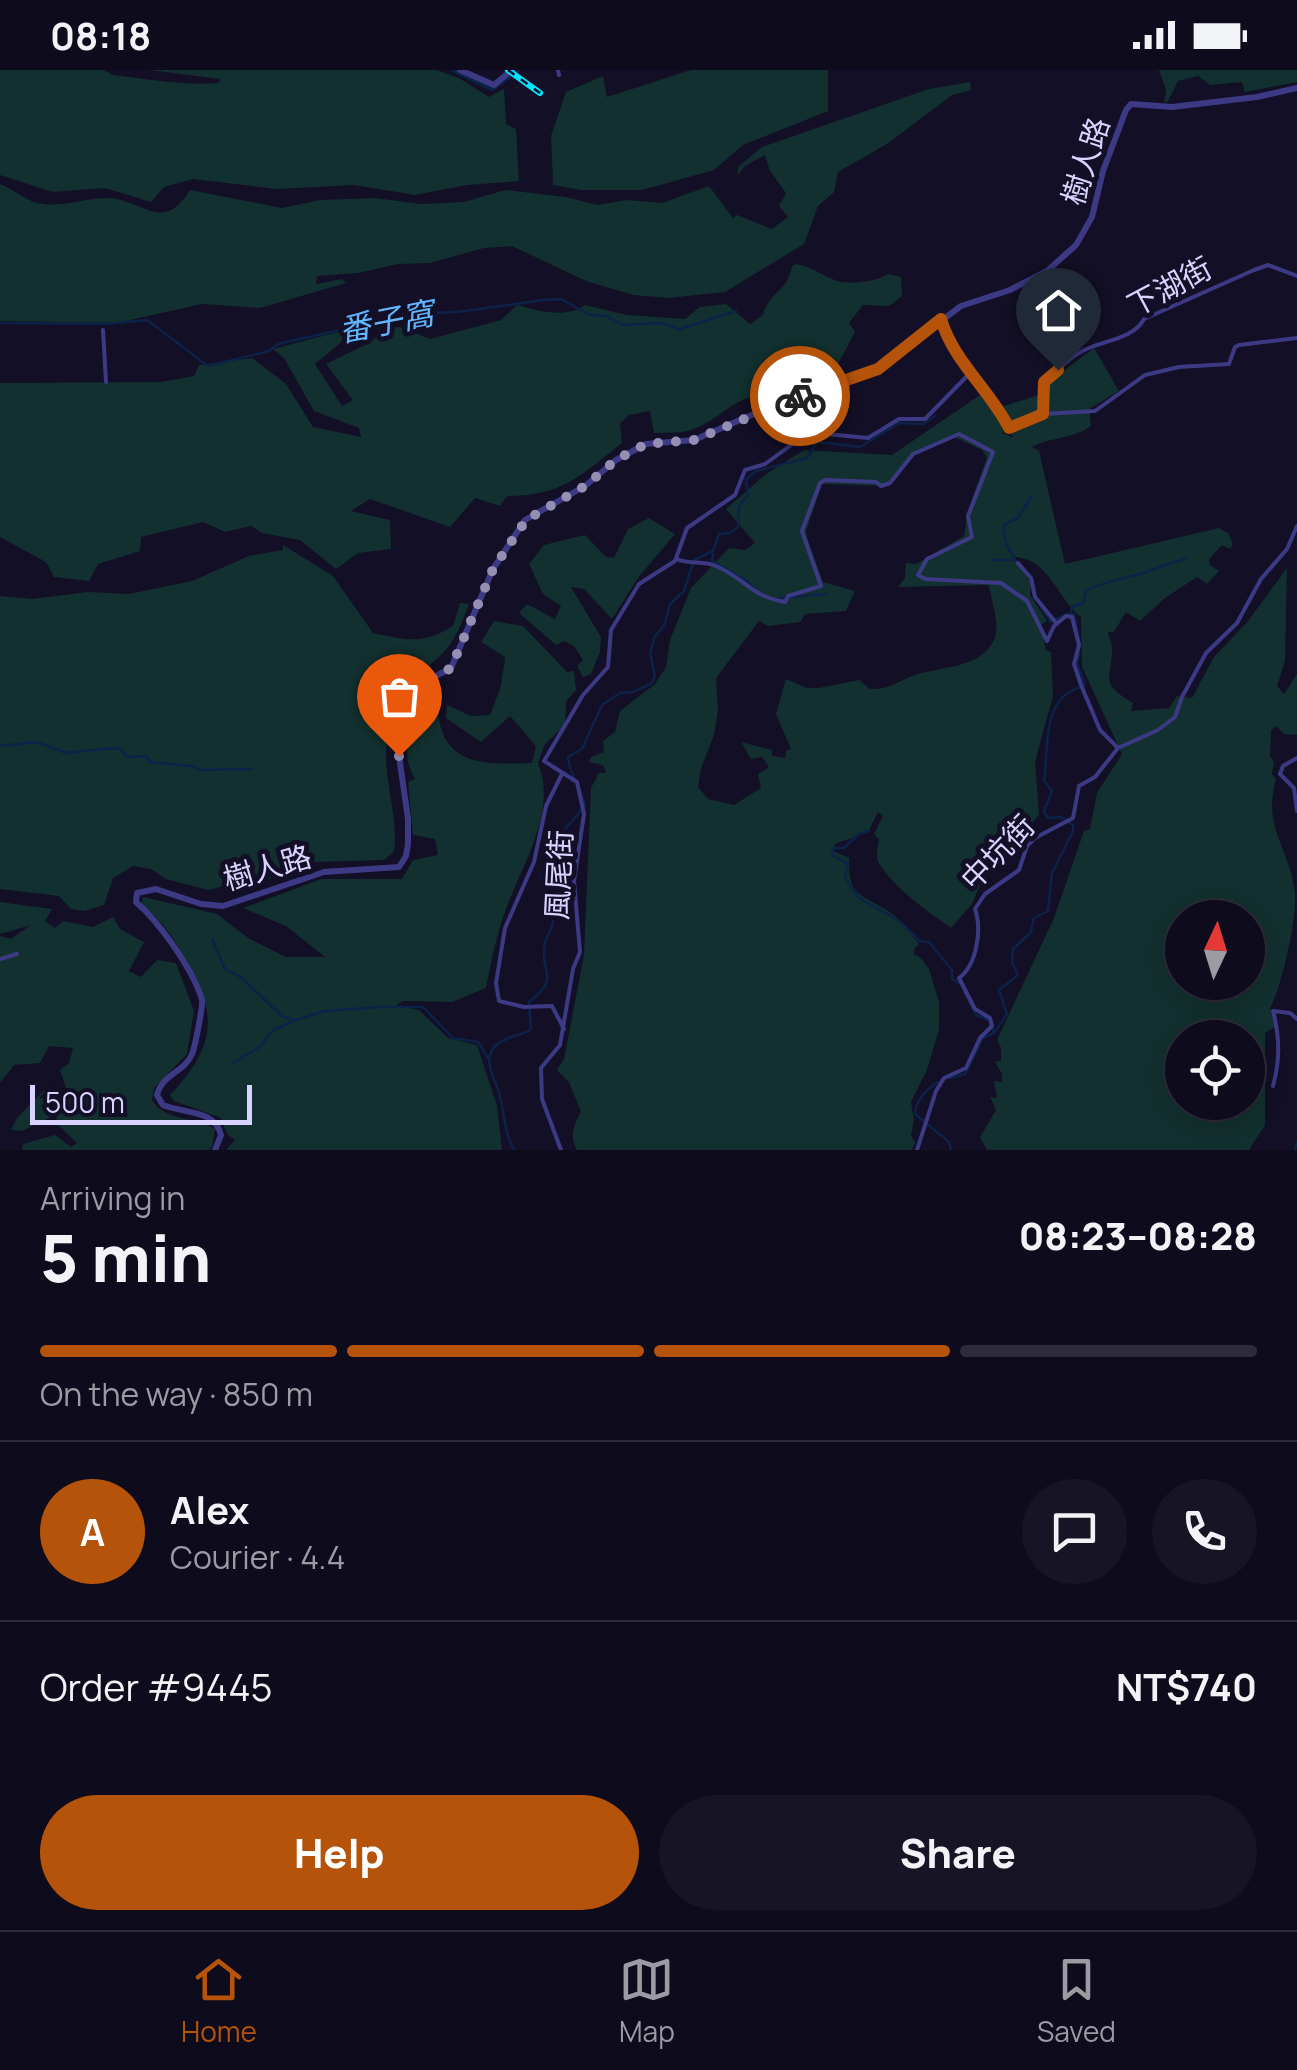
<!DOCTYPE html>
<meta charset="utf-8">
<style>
body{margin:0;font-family:Manrope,"Noto Sans TC",sans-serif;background:#171425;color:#f1f3f6;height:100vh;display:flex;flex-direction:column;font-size:38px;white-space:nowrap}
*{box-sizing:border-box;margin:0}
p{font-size:32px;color:#9b9ba3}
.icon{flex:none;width:55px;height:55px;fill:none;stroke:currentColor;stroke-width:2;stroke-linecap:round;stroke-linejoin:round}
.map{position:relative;height:1080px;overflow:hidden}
.sheet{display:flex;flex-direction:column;background:#0e0b1c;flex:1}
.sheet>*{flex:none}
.needle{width:65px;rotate:4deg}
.controls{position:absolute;left:1165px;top:830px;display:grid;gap:20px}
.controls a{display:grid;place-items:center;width:100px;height:100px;border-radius:50%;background:#0e0b1c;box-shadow:0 5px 25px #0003,0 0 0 2px #2e2b3b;font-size:50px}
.scale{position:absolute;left:30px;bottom:25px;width:222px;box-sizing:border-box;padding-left:10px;border:5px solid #d9d4ff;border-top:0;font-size:28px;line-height:35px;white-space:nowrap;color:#d9d4ff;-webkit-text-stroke:8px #130f26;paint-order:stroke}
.pin{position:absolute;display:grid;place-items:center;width:85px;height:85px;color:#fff;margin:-102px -42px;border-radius:50% 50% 50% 0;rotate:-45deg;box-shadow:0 0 10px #0007}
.pin .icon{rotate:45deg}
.courier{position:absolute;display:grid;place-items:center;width:100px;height:100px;margin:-50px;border:8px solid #b45309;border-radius:50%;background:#fff;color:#222;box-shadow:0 2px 12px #0007}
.headline em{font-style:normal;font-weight:800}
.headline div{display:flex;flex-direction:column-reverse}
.headline{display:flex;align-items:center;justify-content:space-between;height:170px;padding:0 40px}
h1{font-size:65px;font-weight:800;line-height:75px}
.bar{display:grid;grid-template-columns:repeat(4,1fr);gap:15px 10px;align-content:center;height:120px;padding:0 40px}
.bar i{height:12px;border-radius:8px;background:#2e2b3b}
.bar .current{background:#b45309}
.bar p{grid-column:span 4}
.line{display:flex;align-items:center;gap:25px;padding:0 40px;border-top:2px solid #2e2b3b}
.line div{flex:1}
.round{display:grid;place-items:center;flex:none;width:105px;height:105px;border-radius:52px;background:#171425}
.primary-button{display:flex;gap:20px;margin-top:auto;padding:20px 40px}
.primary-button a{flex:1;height:115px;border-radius:60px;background:#b45309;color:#fff;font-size:40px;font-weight:800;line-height:115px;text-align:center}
.primary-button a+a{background:#171425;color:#f1f3f6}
.status{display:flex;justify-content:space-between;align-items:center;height:70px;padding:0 50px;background:#0e0b1c;direction:ltr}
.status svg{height:28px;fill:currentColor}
.menu{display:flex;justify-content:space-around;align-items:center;height:140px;border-top:2px solid #2e2b3b;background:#0e0b1c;font-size:28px;color:#9b9ba3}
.menu a{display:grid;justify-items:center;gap:5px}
.menu .current{color:#b45309}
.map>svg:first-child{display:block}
.green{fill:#12302f;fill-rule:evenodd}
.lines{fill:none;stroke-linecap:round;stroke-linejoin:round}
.stream{stroke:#0c2248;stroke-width:2.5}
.river{stroke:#0c2248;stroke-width:6}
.minor{stroke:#3d3a85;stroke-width:4}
.tertiary{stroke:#3d3a85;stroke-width:6}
.rail-casing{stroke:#00e5ff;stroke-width:6}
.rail{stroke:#130f26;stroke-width:2.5;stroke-dasharray:8;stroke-linecap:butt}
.done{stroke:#948fb3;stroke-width:10;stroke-dasharray:0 18}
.route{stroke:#b45309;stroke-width:12}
.labels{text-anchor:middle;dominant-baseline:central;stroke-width:10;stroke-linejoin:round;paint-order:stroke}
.street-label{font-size:30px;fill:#d9d4ff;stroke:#130f26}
.water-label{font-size:32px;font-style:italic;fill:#62b6ff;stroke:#130f26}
</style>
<div class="status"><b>08:18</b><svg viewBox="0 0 49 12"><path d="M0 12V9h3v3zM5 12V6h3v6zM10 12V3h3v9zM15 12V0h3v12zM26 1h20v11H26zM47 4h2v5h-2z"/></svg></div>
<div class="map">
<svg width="1297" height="1080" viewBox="0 0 1297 1080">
<rect width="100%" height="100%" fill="#130f26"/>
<!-- green -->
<path class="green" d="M0,0H104L112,5C148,9 183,16 219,13L220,9L150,0H436L459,8L489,27L504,19L506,54L516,59L519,111L467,115L415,125L354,115L277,119L193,109L164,117L151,132L105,118L53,122L0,105Z
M691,0H828V41L743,75L714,100L642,120H581L553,115L551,66L566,22L603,6L607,27Z
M1159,0H1297V12L1245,22L1242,12L1210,15L1198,6L1178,11L1168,31L1164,33L1166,20Z
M970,12L971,20L952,25L887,74L838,102L834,122L818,136L804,174L725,222L668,228L633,225L586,211L512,176L484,178L430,193L398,194L358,203L317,206L316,214L342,209L346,213L260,238L202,234L117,253L0,251V114C14,119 28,133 43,134C64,137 86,128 107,128C144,129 162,165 190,120L282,138L320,130L375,128L421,134L464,132L505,120L566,127L597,135L627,130L662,133L709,116L733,148L737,145L772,159L788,147L779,136L786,123L770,101L765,85L745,96L738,105V97L762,77L929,19Z
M796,194C816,198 827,209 841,212C854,214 878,211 888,204L901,207L902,226L889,236L863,235L849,253L855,262L837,296L806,303L779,324C737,321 727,345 694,359C683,364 666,362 654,363L650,341L629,345L620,353L622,373C581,405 563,426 507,426L500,436L475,428L450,457L370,429L351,441L390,450L391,479L358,483L336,499L300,470L262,463L251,456L225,462L203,452L141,467L140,481L98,494L89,511L54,507L46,492L0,467V313L161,312L194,306L199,295L252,288L286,314L313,357L361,367L359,358L314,341L284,288L273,279L361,256L315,294L342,336L353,330L326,294L367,274L390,258L400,257L430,269L501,250L517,235C539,241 566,249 585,235L627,245L685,249L700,237L726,234L750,254L763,245C769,221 788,222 792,196Z
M1094,278L1119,321L1089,339L1091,356C1074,369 1050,367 1032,377L1039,381L1065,494L1219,458L1228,463L1233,474L1230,479L1222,475L1209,489L1210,495L1219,501L1207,514L1197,507L1165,528L1140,551L1126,542L1114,562H1108C1109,568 1112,573 1112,578C1113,609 1097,612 1133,633L1131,641L1169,638L1177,626L1192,628L1214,587L1248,551L1287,498L1285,591L1277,616L1284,624L1297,604V665L1284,664L1277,656L1271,660L1270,686L1274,692L1272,704L1276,709C1262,757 1290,779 1295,823C1297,848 1282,917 1270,938L1275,957L1265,963V1055L1249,1080H987L980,1067L996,1040L990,1027L997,1028L994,1011L1002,1012V1004L995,992L1001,990V978L997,970L1054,848L1084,761L1090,759L1097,723L1122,684L1082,597L1081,547C1057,529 1049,488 1014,487L1031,513L1030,525L1047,551L1040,555L1046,580L1051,582L1053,626L1035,692L1039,744L1023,767L995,780L972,834L951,858C925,839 896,820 879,793C875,787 878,777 879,769L874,764L883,746L878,742L868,762L835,774L833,781L849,788C847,831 867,824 895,846C904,853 909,863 917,871L919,874L914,879V885L920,887L929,899L939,932V959L927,1000L911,1032L914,1050L911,1065L915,1073L912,1080H577C569,1067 574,1054 581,1042L569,1012L557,1000L564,989L584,885L591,718L599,703H606L603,695L589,692L591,687L604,682L603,671L615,662L620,641L655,614L666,597L670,570L691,518L729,478L745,480L755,473L726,439L766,404L804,380L892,385L983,323L1002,351L1003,363L1013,368L1001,337L1045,323L1047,313ZM952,366L982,380L987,387L967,443L964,466L916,494L906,493L905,508L898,517L989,515C991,530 1001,557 994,570C980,599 941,596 915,605C896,612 892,619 870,619L859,610L819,618H807L786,609L776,644L791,679L786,681L785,688L772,686V680L741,672L751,689L762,687L769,697L758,704L761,718L734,735L708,729L698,717L701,698L714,665L718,640L716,608L759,551L768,556L800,552L805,544L846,541L855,521L823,512L807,468L806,461L822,414L889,416L914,386ZM1182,848H1248V912H1182ZM1182,968H1248V1032H1182Z
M649,448L675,464L638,508L612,549L584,519L571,517L601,567L600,582L591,604L583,607L577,596L583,590L574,576L564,571L556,575L519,543L527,534L555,549L561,536L543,524L529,494L544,475L585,465L606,487L614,488L628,459Z
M283,475L333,506L373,563C408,570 422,575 453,556L460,533L469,534C454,575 444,589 405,610C399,630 390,651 387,671C382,708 399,745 394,782L384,790L311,792L264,811L237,813L208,820L166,809L151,799L133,796L113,808L104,835L85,841L71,839L59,826L0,819V526L32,529L88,522L129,524L192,511L249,486L283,480Z
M494,551L523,556L567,602L574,601L576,620L566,631L565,655L545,674L538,693C558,740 521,797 505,842C496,867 491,893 486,918L452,932L404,931L396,935L419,940L448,968L477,975L497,1036L502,1080H226L235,1070L227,1064L221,1048L174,1031L170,1025C215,977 219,946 186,890C174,869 161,849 141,834L143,827L217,844L248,868L286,887H325L286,856L243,838L321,809H402L413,790L438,785L435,769L413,765L408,712L415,709C395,673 417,659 437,631C439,696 480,695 532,693L536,676L510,646L481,672L446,648L447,635L471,646L490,645L501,616L505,587L481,572Z
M0,832L52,839L45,851L55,858L63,851L93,857L113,847L120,859L144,872L129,901L141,907L157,890L176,893L194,941L187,984L154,1018L152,1030C166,1052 195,1046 215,1059L212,1077L208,1080H22L23,1074L55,1065L71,1077L77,1073L56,1053L57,1044L22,1061L11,1060L17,1048L46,1018L67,1021L60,1000L69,993L73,978L49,976L40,993L14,995L0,1013V866L11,869L31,855L0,864Z"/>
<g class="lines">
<!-- stream -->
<path class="stream" d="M0,253L107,254L147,250L208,296L269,281L278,274L371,253L392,244L457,242L544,230L561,229L590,245L606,246L623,255L660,253L680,259L736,241
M713,484L712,490C725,501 741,504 754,518
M992,490H1015
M1016,491L1006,474L1003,459L1005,454L1018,448L1032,426
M779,528L826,524
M1041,537L1051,552L1066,544H1074L1080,576
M1071,542L1072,537L1083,533L1086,521C1108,509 1129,509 1152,500C1163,496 1173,492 1185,489
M0,676L37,672L66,683L113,678L121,679L127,687L146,686L150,692L192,696L200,700L252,699
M869,761L860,763L844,778H834L832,785L848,794L845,808L859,828L898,850L920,871L929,872L952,900V909L962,915
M212,869L225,899L242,908L283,947L296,950L325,941L380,937H423L453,968L478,972L490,991
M964,922L976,945L989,950L994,962
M232,994L261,976L273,960L294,951
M950,1008L965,1004L983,968L994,963L1007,944L999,920L1018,905L1012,892L1013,879L1031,862L1034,848L1048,841L1052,803L1073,761V755L1061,747L1047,748L1044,741L1052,721L1044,711C1048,686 1043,645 1064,626C1069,621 1079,618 1085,615L1077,594L1079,583
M938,1012C927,1019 916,1030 915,1044L949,1072L951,1080
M514,1080C504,1062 505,1046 500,1027C497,1010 480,991 496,975C506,966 522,966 531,959L529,932C563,906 538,903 545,873C547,863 553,860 553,850L545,840L541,803L552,792L565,759L585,736C581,718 569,704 568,687L582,679L602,635L620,623L633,622L652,613L655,606L650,583L655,566L664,556L670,534L684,521L694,490L713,481L719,464L730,463L738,457L739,437L748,425L746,409L756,401L807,388L817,372L860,377L899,353L923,354L935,346
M1295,1080L1297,1072"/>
<!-- river -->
<path class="river" d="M455,0L492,18L517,0"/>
<!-- minor -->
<path class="minor" d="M558,0L559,5
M942,254C954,293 991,321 1009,359L1043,344L1095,341L1145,305L1179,297L1229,294L1235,277L1239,275L1297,268
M103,260L106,312
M1043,344L1044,312C1058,300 1071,285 1089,278C1107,270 1134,268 1144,249L1254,200L1268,195L1297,206
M677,489C689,495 703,490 716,496C746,509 750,526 785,532L788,526L821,516L802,461L820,413L825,410L876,412L881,416L890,413L913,384L959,364L993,382L968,446L972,467L927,489L918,505L925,509L1001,513L1027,531L1047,571L1054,556L1066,546L1072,547L1079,575L1074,594L1081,615L1100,660L1118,678
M1018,493L1031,508L1035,527L1057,554
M1297,688L1283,696L1280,704L1294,718L1297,741
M562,704L546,736L534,792L505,858L496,913L499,931L524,937L552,936L564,959
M0,889L17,884
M1273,1016C1280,990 1280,968 1273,941L1290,943L1297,949
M561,1080L542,1029L541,998L560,975L573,899L580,882L574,811L584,744L577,712L544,691L583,625L608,597L611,560L639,514L675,491L687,458L735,425L745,400L765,394L805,365L817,363L868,368L899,349H925L971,302
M917,1080L936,1021L944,1008L966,998L980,968L992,956L990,948L975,939L959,908C977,895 982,859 975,839L985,824L1019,800L1027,776L1035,768L1073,748L1079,716L1095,707L1118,678L1158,660L1175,647L1182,627L1206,583L1237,553L1261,509L1287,479L1297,456"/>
<!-- tertiary -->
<path class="tertiary" d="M460,0L494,15L512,0
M215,1080L221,1065C214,1039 185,1044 163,1035L157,1025C162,1004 185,1002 192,984C195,977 203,936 202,930C193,899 159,852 136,832L137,823L156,819L201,834L223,836L324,802L399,797L406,786L408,774V749L399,686L409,634L419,615L451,598L493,499L525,450L585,416L616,390L646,374L694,370L770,337L877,299L961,236L1010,220L1047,201L1076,175L1092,147L1103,101L1126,40L1131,34L1172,37L1257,27L1297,18"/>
<!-- rail casing -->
<g class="rail-casing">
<path id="rail" d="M508,0L540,23"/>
</g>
<!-- rail -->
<use href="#rail" class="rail"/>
</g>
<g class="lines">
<!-- done -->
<path class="done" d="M399,686L409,634L415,619L451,598L493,499L526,450L585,416L616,390L646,374L694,370L800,326"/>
<!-- route -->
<path class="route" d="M800,326L878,299L941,249C953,291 990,320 1009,358L1043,344L1044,312L1058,300"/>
</g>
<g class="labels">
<!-- street labels -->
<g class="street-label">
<text transform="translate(1085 91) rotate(-72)">樹人路</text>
<text transform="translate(1169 216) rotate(-28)">下湖街</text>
<text transform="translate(997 782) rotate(-46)">中坑街</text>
<text transform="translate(267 797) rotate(-16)">樹人路</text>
<text transform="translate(558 805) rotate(-87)">風尾街</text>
</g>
<!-- water labels -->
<g class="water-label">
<text transform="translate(386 251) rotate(-11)">番子窩</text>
</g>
</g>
</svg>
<div class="controls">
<a><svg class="needle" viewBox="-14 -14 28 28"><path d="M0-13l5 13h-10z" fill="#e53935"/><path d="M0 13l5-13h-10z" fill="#9b9ba3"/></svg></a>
<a><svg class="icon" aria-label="locate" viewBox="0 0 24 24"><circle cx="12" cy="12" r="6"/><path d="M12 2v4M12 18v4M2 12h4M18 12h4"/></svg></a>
</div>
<div class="scale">500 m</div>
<div class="pin" style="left:399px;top:686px;background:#ea580c"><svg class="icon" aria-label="bag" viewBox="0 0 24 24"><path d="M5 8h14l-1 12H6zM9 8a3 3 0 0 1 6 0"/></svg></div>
<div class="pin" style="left:1058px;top:300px;background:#1f2937"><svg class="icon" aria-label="home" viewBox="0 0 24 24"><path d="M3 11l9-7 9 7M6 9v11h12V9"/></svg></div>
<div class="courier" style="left:800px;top:326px"><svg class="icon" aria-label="bike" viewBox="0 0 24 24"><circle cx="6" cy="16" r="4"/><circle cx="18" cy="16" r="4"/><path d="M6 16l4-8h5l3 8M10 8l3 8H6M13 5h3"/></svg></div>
</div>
<section class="sheet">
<div class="headline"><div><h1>5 min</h1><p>Arriving in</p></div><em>08:23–08:28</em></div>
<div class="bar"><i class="current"></i><i class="current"></i><i class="current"></i><i></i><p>On the way · 850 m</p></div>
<div class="line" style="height:180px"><b class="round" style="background:#b45309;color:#fff">A</b><div><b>Alex</b><p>Courier · 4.4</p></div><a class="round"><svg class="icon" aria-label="chat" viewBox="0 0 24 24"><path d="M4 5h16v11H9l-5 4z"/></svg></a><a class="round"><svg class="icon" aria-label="phone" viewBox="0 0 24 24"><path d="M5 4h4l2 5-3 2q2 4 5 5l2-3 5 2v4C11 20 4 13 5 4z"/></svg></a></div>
<div class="line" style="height:130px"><div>Order #9445</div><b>NT$740</b></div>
<div class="primary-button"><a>Help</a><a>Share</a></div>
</section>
<nav class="menu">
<a class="current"><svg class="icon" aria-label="home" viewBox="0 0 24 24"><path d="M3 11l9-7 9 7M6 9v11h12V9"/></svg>Home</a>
<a><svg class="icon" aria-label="map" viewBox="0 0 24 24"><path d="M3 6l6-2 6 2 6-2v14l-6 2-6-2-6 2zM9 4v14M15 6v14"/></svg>Map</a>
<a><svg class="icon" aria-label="saved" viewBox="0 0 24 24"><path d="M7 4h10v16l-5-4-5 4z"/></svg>Saved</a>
</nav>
